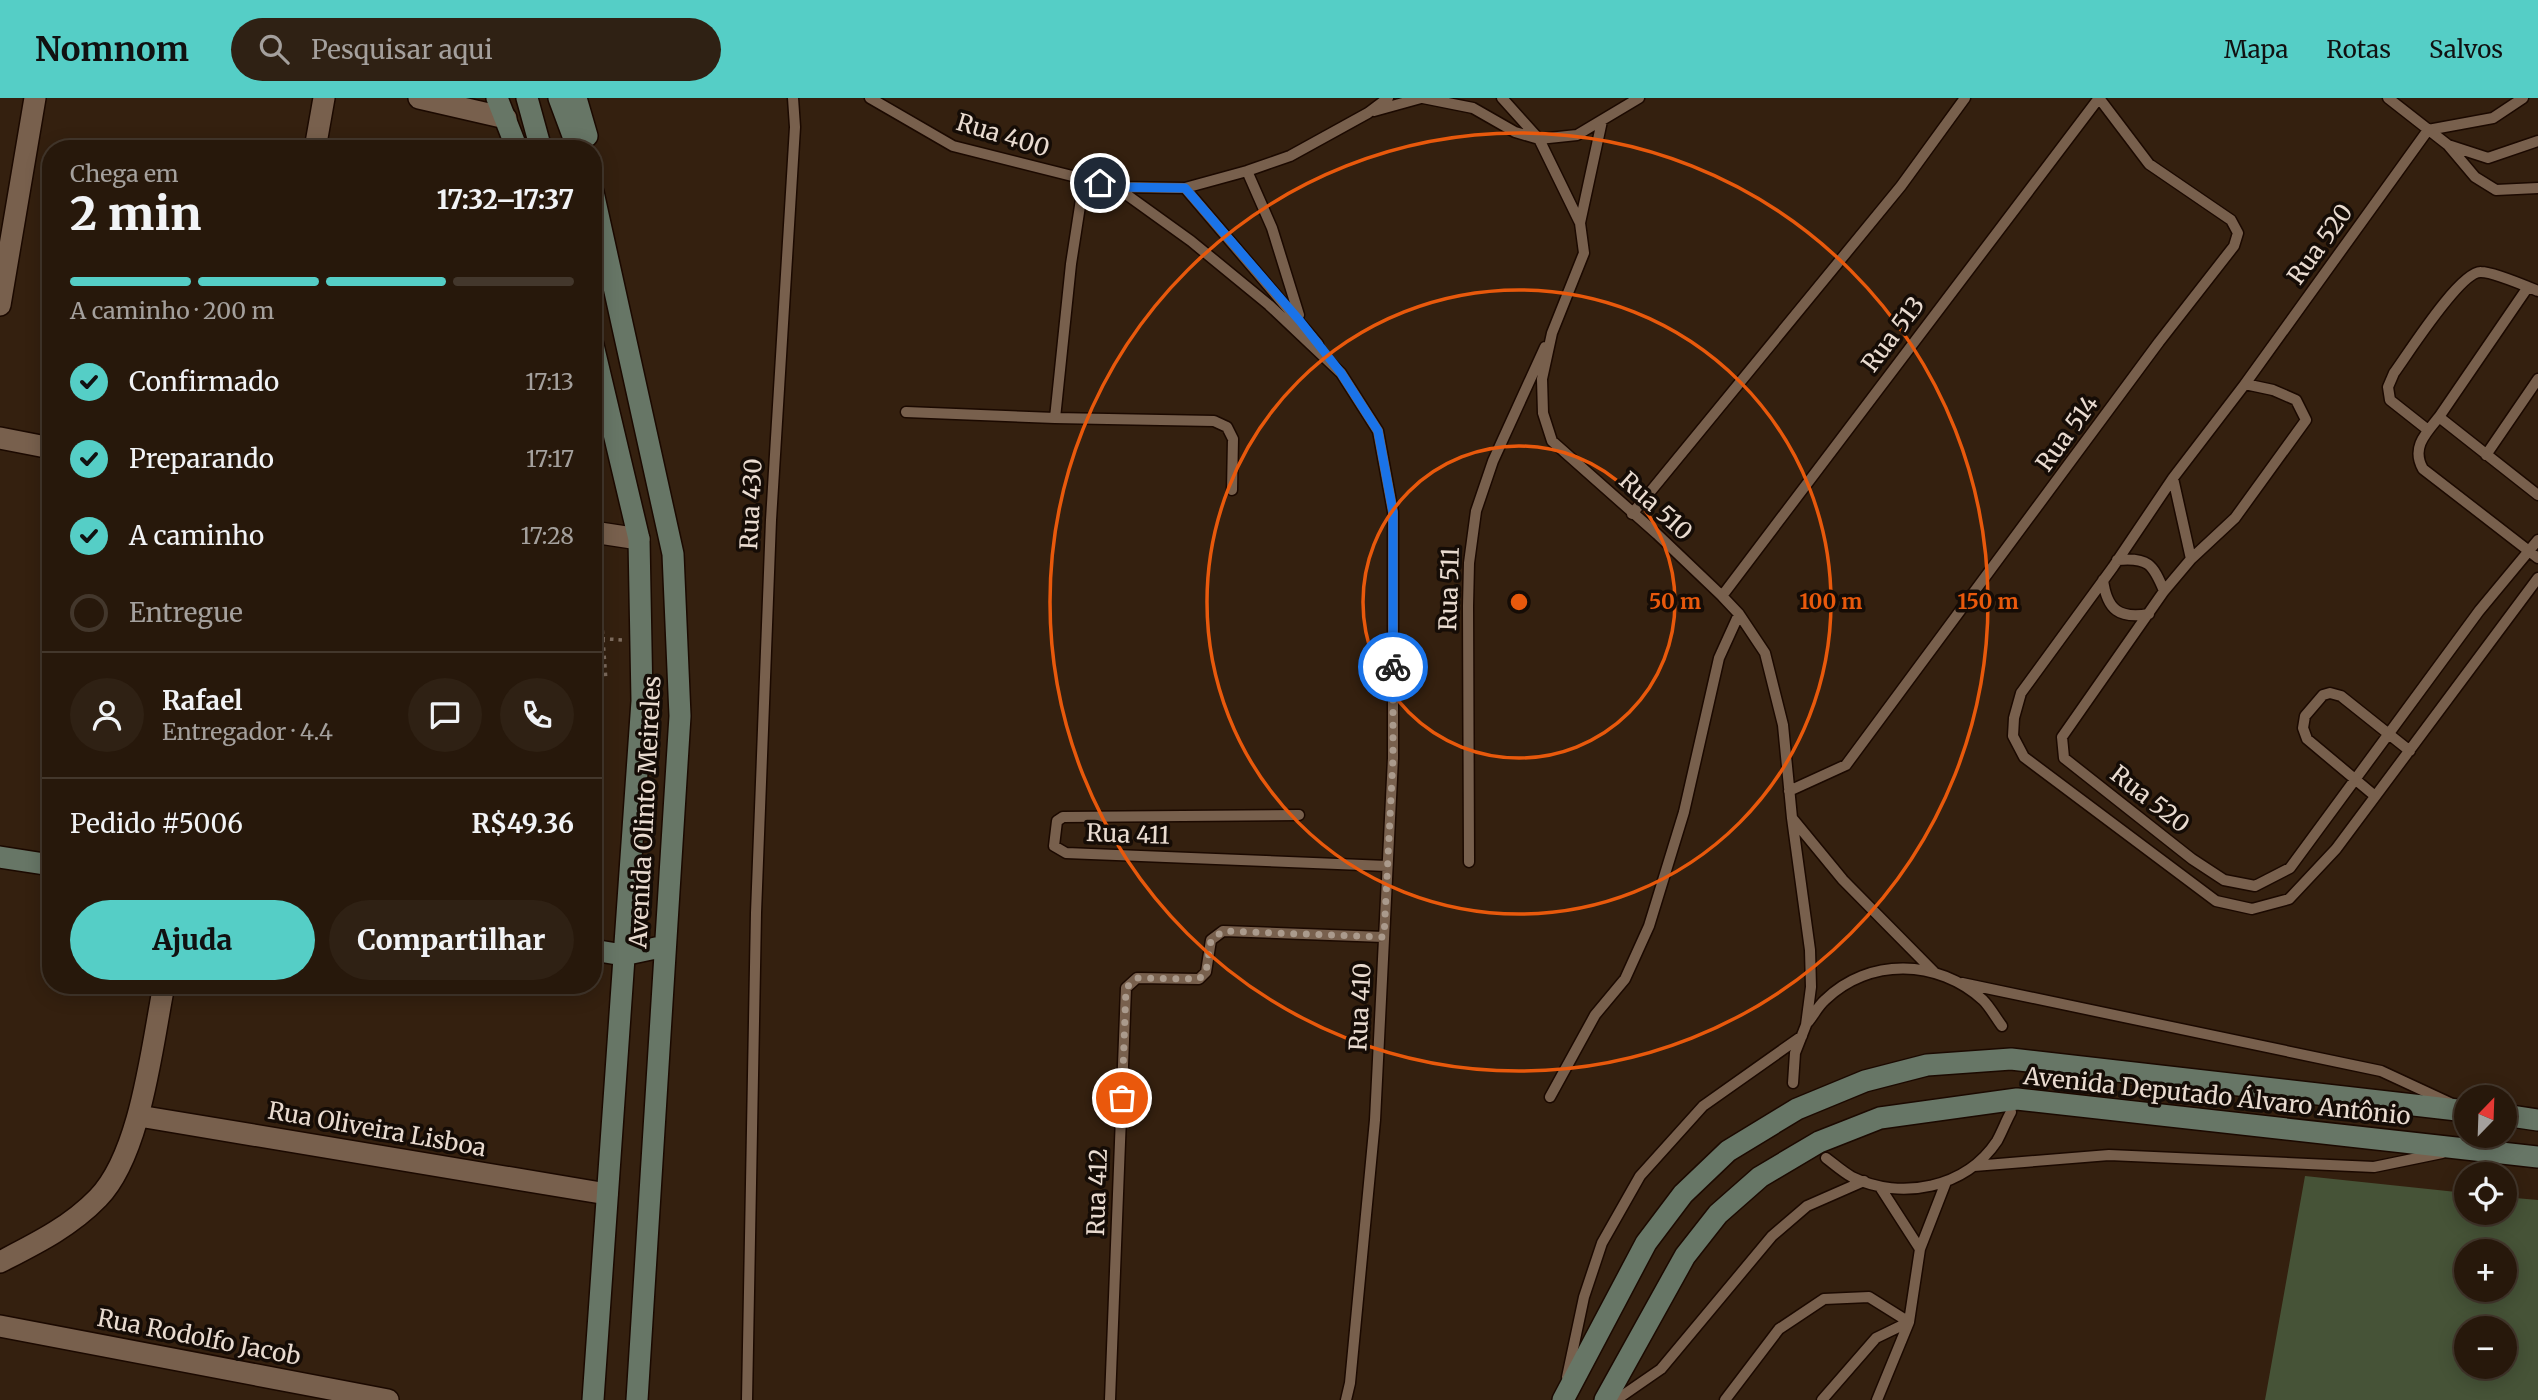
<!DOCTYPE html>
<html lang="pt">
<meta charset="utf-8">
<style>
body{margin:0;font-family:Merriweather,serif;background:#2f2114;color:#f1f3f6;height:100vh;display:flex;flex-direction:column;font-size:26px;white-space:nowrap}
*{box-sizing:border-box;margin:0}
p{font-size:23px;color:#a4a09d}
.icon{flex:none;width:38px;height:38px;fill:none;stroke:currentColor;stroke-width:2;stroke-linecap:round;stroke-linejoin:round}
.map{position:relative;flex:1;overflow:hidden}
.panel{position:absolute;left:42px;top:42px;width:560px;height:854px;display:flex;flex-direction:column;background:#27180b;border-radius:28px;box-shadow:0 4px 18px #0003,0 0 0 2px #43372c}
.panel>*{flex:none}
.needle{width:46px;rotate:23deg}
.fabs{position:absolute;left:2454px;top:987px;display:grid;gap:14px}
.fabs a{display:grid;place-items:center;width:63px;height:63px;border-radius:50%;background:#27180b;box-shadow:0 4px 18px #0003,0 0 0 2px #43372c;font-size:35px}
.pin{position:absolute;display:grid;place-items:center;width:60px;height:60px;color:#fff;margin:-30px;border:4px solid #fff;border-radius:50%;box-shadow:0 2px 7px #0007}
.courier{position:absolute;display:grid;place-items:center;width:70px;height:70px;margin:-35px;border:5px solid #1a73e8;border-radius:50%;background:#fff;color:#222;box-shadow:0 2px 9px #0007}
.headline em{font-style:normal;font-weight:800}
.headline div{display:flex;flex-direction:column-reverse}
.headline{display:flex;align-items:center;justify-content:space-between;height:119px;padding:0 28px}
h1{font-size:46px;font-weight:800;line-height:52px}
.bar{display:grid;grid-template-columns:repeat(4,1fr);gap:10px 7px;align-content:center;height:84px;padding:0 28px}
.bar i{height:9px;border-radius:5px;background:#43372c}
.bar .current{background:#55cec6}
.bar p{grid-column:span 4}
.line{display:flex;align-items:center;gap:18px;padding:0 28px;border-top:2px solid #43372c}
.line div{flex:1}
.round{display:grid;place-items:center;flex:none;width:74px;height:74px;border-radius:37px;background:#2f2114}
ol{padding:0 28px;list-style:none}
li{display:flex;align-items:center;gap:21px;height:77px}
li p{margin-inline-start:auto}
li .icon{padding:7px;border-radius:50%;background:#55cec6;color:#111;stroke-width:4}
li:last-child{color:#a4a09d}
li i{width:38px;height:38px;border:4px solid #43372c;border-radius:50%}
.primary-button{display:flex;gap:14px;margin-top:auto;padding:14px 28px}
.primary-button a{flex:1;height:80px;border-radius:42px;background:#55cec6;color:#111;font-size:28px;font-weight:800;line-height:80px;text-align:center}
.primary-button a+a{background:#2f2114;color:#f1f3f6}
header{display:flex;align-items:center;gap:42px;box-sizing:border-box;height:98px;padding:0 35px;background:#55cec6;color:#111}
header strong{font-size:33px}
nav{display:flex;gap:38px;margin-inline-start:auto;font-size:24px}
.search{width:490px;height:63px;background:#2f2114;display:flex;align-items:center;gap:18px;box-sizing:border-box;padding:0 24px;border-radius:38px;color:#a4a09d;font-size:26px}
.map>svg:first-child{display:block}
.green{fill:#465337;fill-rule:evenodd}
.lines{fill:none;stroke-linecap:round;stroke-linejoin:round}
.lane-casing{stroke:#1b0900;stroke-width:13}
.street-casing{stroke:#1b0900;stroke-width:24}
.secondary-casing{stroke:#1b0900;stroke-width:24}
.path{stroke:#7e6c5e;stroke-width:3.5;stroke-dasharray:3.5 5;stroke-linecap:butt}
.lane{stroke:#78604d;stroke-width:10}
.street{stroke:#78604d;stroke-width:21}
.secondary{stroke:#677666;stroke-width:21}
.done{stroke:#aa9a8c;stroke-width:7;stroke-dasharray:0 12.6}
.route{stroke:#1a73e8;stroke-width:9}
.ring{fill:none;stroke:#e8590c;stroke-width:3.5}
.labels{text-anchor:middle;dominant-baseline:central;stroke-width:7;stroke-linejoin:round;paint-order:stroke}
.street-label{font-size:24px;fill:#e9dbd0;stroke:#150c06}
.centre{fill:#e8590c;stroke:#150c06;stroke-width:3.5}
.ring-label{font-size:21px;text-anchor:middle;font-weight:bold;fill:#e8590c;stroke:#150c06;stroke-width:7;stroke-linejoin:round;paint-order:stroke}
</style>
<header>
<strong>Nomnom</strong>
<div class="search"><svg class="icon" aria-label="search" viewBox="0 0 24 24"><circle cx="10" cy="10" r="6"/><path d="M15 15l6 6"/></svg>Pesquisar aqui</div>
<nav><a>Mapa</a><a>Rotas</a><a>Salvos</a></nav>
</header>
<div class="map">
<svg width="2538" height="1302" viewBox="0 0 2538 1302">
<rect width="100%" height="100%" fill="#34200f"/>
<!-- green -->
<path class="green" d="M2305,1078L2466,1095V1115H2504V1099L2538,1102V1302H2265ZM2466,1153H2504V1192H2466ZM2466,1230H2504V1269H2466Z"/>
<g class="lines">
<!-- lane casing -->
<g class="lane-casing">
<path id="lane" d="M870,0L953,48L1116,89L1185,90L1247,73L1290,58L1368,15L1388,0
M1423,0L1473,10L1515,34L1539,41L1577,37L1639,0
M1502,0L1539,41L1580,125L1584,155L1552,235L1542,281L1543,315L1552,343L1657,436L1722,498L1739,516L1765,555L1783,627L1792,720L1810,852L1811,889L1806,927L1795,955L1793,985
M2388,0L2448,47L2488,60L2538,43
M1374,13L1421,0
M2428,32L2245,286L2173,380L2113,469L2021,595L2014,620L2013,638L2024,659L2216,803L2252,811L2289,801L2336,751L2538,480
M2428,32L2493,20L2523,0
M2448,47L2475,79L2496,92L2538,90
M1247,73L1272,130L1299,217
M1084,82L1071,166L1055,320L1214,323L1227,329L1233,341L1232,392
M1116,89L1191,143L1269,207L1341,275L1378,333L1393,414V660L1375,1022L1350,1285L1346,1302
M1185,90L1318,246
M1580,125L1602,23
M2528,189L2439,319C2425,336 2411,350 2423,371L2538,460
M2245,286L2273,292L2296,302L2306,322L2235,420L2191,461L2164,493L2062,639L2064,660L2192,761L2224,782L2255,788L2290,770L2479,513L2538,442
M906,314L1055,320
M2439,319L2538,397
M2428,332L2390,302L2388,289L2394,275C2408,256 2460,173 2481,174C2493,174 2526,188 2538,193
M2486,357L2538,281
M2173,380L2191,461
M1632,416L1901,88L1965,0
M2117,462C2148,459 2153,466 2164,493
M2103,482C2107,512 2119,521 2149,516
M1722,498L2099,0
M1789,693L1846,667L2159,244L2234,148L2238,135L2231,122L2149,66L2099,0
M2375,698L2307,641L2303,630L2305,618L2323,597L2330,595L2341,598L2410,653
M1299,717L1063,719L1057,723L1054,748L1066,755L1387,768
M1792,720L1843,782L1934,874
M1469,764L1468,508L1469,465L1476,413L1493,363L1545,249
M1962,885L2381,973L2450,1005
M1808,924C1814,917 1818,908 1825,902C1869,859 1938,861 1983,902C1990,909 1996,920 2002,928
M1550,999L1595,917L1625,881L1649,828L1684,714L1719,560L1739,516
M1826,1060C1834,1066 1843,1074 1852,1079C1901,1103 1966,1090 1997,1043C2002,1034 2006,1023 2011,1014
M1974,1068L2109,1057L2374,1069L2442,1055
M1880,1089L1920,1151
M1567,1279L1584,1199L1602,1145L1640,1078L1703,1008L1802,938
M747,1302L756,815L771,422L795,29L793,0
M1110,1302L1126,890L1137,880L1199,881L1206,874L1211,842L1223,833L1384,839
M1616,1302L1661,1271L1772,1138L1807,1108L1864,1083
M1725,1302L1779,1231L1824,1201L1869,1199L1909,1224
M1822,1302L1876,1240L1909,1224
M1877,1302L1909,1224L1920,1151L1946,1084"/>
</g>
<!-- street casing -->
<g class="street-casing">
<path id="street" d="M419,0L506,20
M315,51L324,0
M0,207L35,0
M0,340L51,350
M593,434L639,441
M139,1018L607,1096
M0,1164C35,1146 70,1129 98,1100C141,1056 152,947 164,887
M0,1228L388,1302"/>
</g>
<!-- secondary casing -->
<g class="secondary-casing">
<path id="secondary" d="M497,0L517,51
M527,0L541,51
M559,0L578,51
M576,0L587,38
M593,94L673,456L680,618L637,1302
M0,759L51,767
M593,852L623,857L665,848
M2504,1017L2538,1022
M593,1302L642,603L639,441L593,247
M1563,1302L1646,1145L1683,1096L1728,1053L1797,1011L1865,983L1927,967L2011,961L2466,1013
M1605,1302L1685,1158L1718,1116L1760,1079L1819,1044L1880,1020L2017,1001L2538,1059"/>
</g>
<!-- path -->
<path class="path" d="M597,456L606,583
M593,540L623,542"/>
<!-- lane -->
<use href="#lane" class="lane"/>
<!-- street -->
<use href="#street" class="street"/>
<!-- secondary -->
<use href="#secondary" class="secondary"/>
</g>
<g class="lines">
<!-- done -->
<path class="done" d="M1122,1000L1126,890L1137,880L1199,881L1206,874L1211,842L1223,833L1384,839L1393,660V569"/>
<!-- route -->
<path class="route" d="M1100,85L1116,89L1185,90L1300,223L1341,275L1378,333L1393,414V569"/>
</g>
<!-- distance rings -->
<g class="ring">
<circle cx="1519" cy="504" r="156"/>
<circle cx="1519" cy="504" r="312"/>
<circle cx="1519" cy="504" r="469"/>
</g>
<g class="labels">
<!-- street labels -->
<g class="street-label">
<text transform="translate(1003 37) rotate(17)">Rua 400</text>
<text transform="translate(2320 146) rotate(-54)">Rua 520</text>
<text transform="translate(1893 236) rotate(-53)">Rua 513</text>
<text transform="translate(2067 335) rotate(-54)">Rua 514</text>
<text transform="translate(751 406) rotate(-87)">Rua 430</text>
<text transform="translate(1656 408) rotate(42)">Rua 510</text>
<text transform="translate(1449 491) rotate(-88)">Rua 511</text>
<text transform="translate(2150 701) rotate(38)">Rua 520</text>
<text transform="translate(645 714) rotate(-87)">Avenida Olinto Meireles</text>
<text transform="translate(1128 736) rotate(2)">Rua 411</text>
<text transform="translate(1360 909) rotate(-87)">Rua 410</text>
<text transform="translate(2217 998) rotate(6)">Avenida Deputado Álvaro Antônio</text>
<text transform="translate(377 1031) rotate(10)">Rua Oliveira Lisboa</text>
<text transform="translate(1097 1094) rotate(-88)">Rua 412</text>
<text transform="translate(199 1239) rotate(11)">Rua Rodolfo Jacob</text>
</g>
</g>
<circle cx="1519" cy="504" r="10" class="centre"/>
<g class="ring-label">
<text x="1675" y="511">50 m</text>
<text x="1831" y="511">100 m</text>
<text x="1988" y="511">150 m</text>
</g>
</svg>
<div class="fabs">
<a><svg class="needle" viewBox="-14 -14 28 28"><path d="M0-13l5 13h-10z" fill="#e53935"/><path d="M0 13l5-13h-10z" fill="#a4a09d"/></svg></a>
<a><svg class="icon" aria-label="locate" viewBox="0 0 24 24"><circle cx="12" cy="12" r="6"/><path d="M12 2v4M12 18v4M2 12h4M18 12h4"/></svg></a>
<a>+</a>
<a>−</a>
</div>
<div class="pin" style="left:1122px;top:1000px;background:#ea580c"><svg class="icon" aria-label="bag" viewBox="0 0 24 24"><path d="M5 8h14l-1 12H6zM9 8a3 3 0 0 1 6 0"/></svg></div>
<div class="pin" style="left:1100px;top:85px;background:#1f2937"><svg class="icon" aria-label="home" viewBox="0 0 24 24"><path d="M3 11l9-7 9 7M6 9v11h12V9"/></svg></div>
<div class="courier" style="left:1393px;top:569px"><svg class="icon" aria-label="bike" viewBox="0 0 24 24"><circle cx="6" cy="16" r="4"/><circle cx="18" cy="16" r="4"/><path d="M6 16l4-8h5l3 8M10 8l3 8H6M13 5h3"/></svg></div>
<section class="panel">
<div class="headline"><div><h1>2 min</h1><p>Chega em</p></div><em>17:32–17:37</em></div>
<div class="bar"><i class="current"></i><i class="current"></i><i class="current"></i><i></i><p>A caminho · 200 m</p></div>
<ol>
<li><svg class="icon" aria-label="check" viewBox="0 0 24 24"><path d="M5 12l5 5 9-10"/></svg>Confirmado<p>17:13</p></li>
<li><svg class="icon" aria-label="check" viewBox="0 0 24 24"><path d="M5 12l5 5 9-10"/></svg>Preparando<p>17:17</p></li>
<li><svg class="icon" aria-label="check" viewBox="0 0 24 24"><path d="M5 12l5 5 9-10"/></svg>A caminho<p>17:28</p></li>
<li><i></i>Entregue</li>
</ol>
<div class="line" style="height:126px"><a class="round"><svg class="icon" aria-label="person" viewBox="0 0 24 24"><circle cx="12" cy="8" r="4"/><path d="M4 21q1-7 8-7t8 7"/></svg></a><div><b>Rafael</b><p>Entregador · 4.4</p></div><a class="round"><svg class="icon" aria-label="chat" viewBox="0 0 24 24"><path d="M4 5h16v11H9l-5 4z"/></svg></a><a class="round"><svg class="icon" aria-label="phone" viewBox="0 0 24 24"><path d="M5 4h4l2 5-3 2q2 4 5 5l2-3 5 2v4C11 20 4 13 5 4z"/></svg></a></div>
<div class="line" style="height:91px"><div>Pedido #5006</div><b>R$49.36</b></div>
<div class="primary-button"><a>Ajuda</a><a>Compartilhar</a></div>
</section>
</div>
